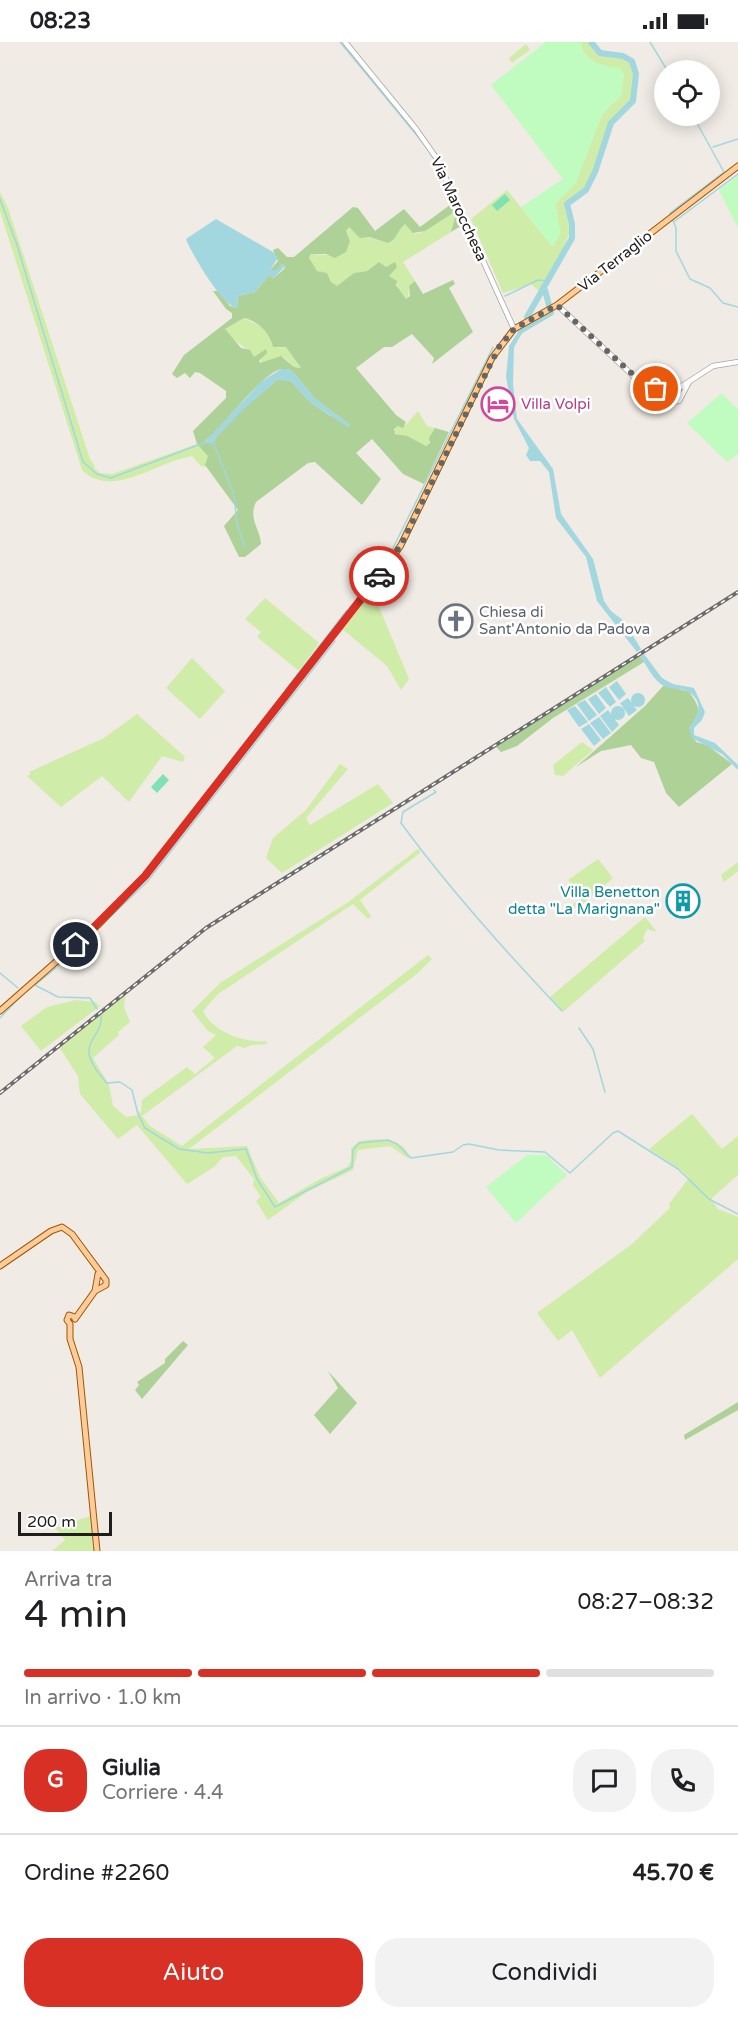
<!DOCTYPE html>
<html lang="it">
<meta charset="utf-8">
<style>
body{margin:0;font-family:"Varela Round",sans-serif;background:#f2f2f2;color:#202124;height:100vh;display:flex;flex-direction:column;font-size:22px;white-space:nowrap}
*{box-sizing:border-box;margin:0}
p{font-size:20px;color:#757577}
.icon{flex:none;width:33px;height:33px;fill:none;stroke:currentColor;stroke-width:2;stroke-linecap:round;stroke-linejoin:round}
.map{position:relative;height:1509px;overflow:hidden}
.side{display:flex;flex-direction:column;background:#fff;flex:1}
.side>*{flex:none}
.buttons{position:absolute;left:654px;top:18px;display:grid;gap:12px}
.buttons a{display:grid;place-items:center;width:66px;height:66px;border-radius:50%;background:#fff;box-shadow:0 3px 15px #0003;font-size:30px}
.scale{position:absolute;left:18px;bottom:15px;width:94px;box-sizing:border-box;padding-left:6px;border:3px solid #1e1e1e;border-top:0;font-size:16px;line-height:21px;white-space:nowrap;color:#1e1e1e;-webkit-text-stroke:4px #fff;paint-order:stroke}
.pin{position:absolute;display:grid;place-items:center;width:51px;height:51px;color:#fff;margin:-26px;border:3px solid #fff;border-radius:50%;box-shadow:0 2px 6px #0007}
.courier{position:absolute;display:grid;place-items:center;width:60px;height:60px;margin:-30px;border:4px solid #d93025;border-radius:50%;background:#fff;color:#222;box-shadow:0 2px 8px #0007}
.overview em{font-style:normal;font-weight:600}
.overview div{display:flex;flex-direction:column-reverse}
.overview{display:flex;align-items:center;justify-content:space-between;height:102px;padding:0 24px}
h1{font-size:39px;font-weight:600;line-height:45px}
.bar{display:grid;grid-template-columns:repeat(4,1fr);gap:9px 6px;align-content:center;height:72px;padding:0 24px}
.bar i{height:8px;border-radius:4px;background:#e0e0e0}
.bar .on{background:#d93025}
.bar p{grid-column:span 4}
.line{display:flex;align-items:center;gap:15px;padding:0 24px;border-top:2px solid #e0e0e0}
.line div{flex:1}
.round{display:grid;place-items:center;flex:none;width:63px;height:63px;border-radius:24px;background:#f2f2f2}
.action{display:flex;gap:12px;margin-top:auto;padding:12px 24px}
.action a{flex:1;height:69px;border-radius:24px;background:#d93025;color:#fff;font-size:24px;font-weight:600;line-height:69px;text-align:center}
.action a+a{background:#f2f2f2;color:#202124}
.status{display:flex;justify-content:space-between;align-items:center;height:42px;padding:0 30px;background:#fff;direction:ltr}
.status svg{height:16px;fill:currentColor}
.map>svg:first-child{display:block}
.grass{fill:#cfeca8}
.forest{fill:#add197;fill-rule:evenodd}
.park{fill:#c0fbbf}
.pitch{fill:#7fe2b3}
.water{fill:#a3d7df}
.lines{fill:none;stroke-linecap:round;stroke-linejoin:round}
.stream{stroke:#a3d7df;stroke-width:1.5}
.river{stroke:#a3d7df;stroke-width:6}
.minor-casing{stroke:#a5a5a5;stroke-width:6}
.major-casing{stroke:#995900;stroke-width:7}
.minor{stroke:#fff;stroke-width:4.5}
.major{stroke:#ffcb9a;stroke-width:5}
.rail-casing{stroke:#6c6c6c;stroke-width:4}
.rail{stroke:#fff;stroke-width:1.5;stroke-dasharray:4.5;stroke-linecap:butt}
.done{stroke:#686663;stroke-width:6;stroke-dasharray:0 10.8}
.route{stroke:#d93025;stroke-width:8}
.labels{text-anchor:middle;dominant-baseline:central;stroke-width:5;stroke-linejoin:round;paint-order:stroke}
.street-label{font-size:15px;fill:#1e1e1e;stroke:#fff}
.hotel-label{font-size:15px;fill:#b23c85;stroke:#fff;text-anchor:start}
.worship-label{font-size:15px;fill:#5b616d;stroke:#fff;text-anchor:start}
.culture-label{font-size:15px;fill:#0d838f;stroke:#fff;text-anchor:end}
</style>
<div class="status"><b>08:23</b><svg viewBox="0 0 49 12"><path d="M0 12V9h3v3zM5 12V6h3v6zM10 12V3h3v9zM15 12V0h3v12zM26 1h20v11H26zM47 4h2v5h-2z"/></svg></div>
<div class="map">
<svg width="738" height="1509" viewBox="0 0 738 1509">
<rect width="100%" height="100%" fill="#f0ebe4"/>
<!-- grass -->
<path class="grass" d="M581,0H593L599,8L633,18L638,31L636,58L615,79L598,121L585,146L565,161C563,170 571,178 570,188C570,197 533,265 525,274L540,250L531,242L503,251L471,177L507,148L552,204L558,175L555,162L567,150L603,71L621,54L624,31C609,26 581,20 581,0Z
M526,2L530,8L512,21L509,16Z
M0,150L8,166L90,417L95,424L94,426L100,431L112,432L197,402L209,414L207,425L201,424L192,414C158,419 112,458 82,428L0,169Z
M453,171L455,175L451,190L403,220L415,239L409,244L408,256H403L395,238L389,234L393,221L386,225L379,220L367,229L354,231L337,244L331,240L327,231L317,229L309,219L311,212L337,214L346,210L350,199L346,189L349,185L356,192L388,201C398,197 397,188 405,182L415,192L420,191Z
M244,276L264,286L278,306L286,305L301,326L294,325L284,315L260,321L266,307L254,315C249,305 233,301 225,287Z
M418,369L427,384L435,386L428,403L423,404L393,390L398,384L406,383Z
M372,548L409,637L401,648L387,624L341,586Z
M265,556L319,601L299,629L257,595L261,590L245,577Z
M192,616L225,649L200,677L166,646Z
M137,672L185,715L183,720L162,714L129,760L102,734L61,765L27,734L31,732L29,730L104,696Z
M582,700L593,708L563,734L555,733L553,723Z
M340,722L348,727L306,776L310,783L378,742L393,761L282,831L266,816L273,796L306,768Z
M418,807L421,810L360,858L371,874L368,877L353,862L218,952L203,969C213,990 244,1001 266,999L267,1002L251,1003L245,1006L237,1004L142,1074L150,1084L182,1104L428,913L432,917L418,931L189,1107L247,1104L260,1135L279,1161L318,1138L347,1125L351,1119V1106L360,1099C376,1096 407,1095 409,1117L390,1104L358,1108L353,1128L307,1150L268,1178L256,1159L261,1155L253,1143L254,1137L236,1114L223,1115L214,1125L187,1142L137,1083L118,1097L80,1052L78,1034L59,1005L126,950L124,965L130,980L118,990L119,993L93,1016L109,1043L113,1064L126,1075L139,1073V1068L141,1072L142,1058L187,1025L195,1032L215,1016L203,1005L216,993L208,989L192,969L220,941L347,861Z
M598,817L613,836L577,867L572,863L583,855L568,838Z
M738,820V829L724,840L721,833Z
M645,875L657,890L647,887L643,896L645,899L563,970L550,955Z
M76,958L95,960L100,964L41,1009L21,984L47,965Z
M692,1072L722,1107L738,1094V1133L711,1157L718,1167L738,1175V1217L600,1336L572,1288L558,1299L537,1271L632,1202L670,1166L669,1162L689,1136L681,1128L649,1107Z
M90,1474L93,1509H52L65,1498L55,1486Z"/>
<!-- forest -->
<path class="forest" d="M454,160L464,182L451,190L455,175L453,171L425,189L413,191L405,182C397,188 398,197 388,201L369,195L360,196L349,185L346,189L350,199L346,210L335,216L326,212H311L309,216L317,229L327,231L331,240L337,244L354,231L367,229L379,220L386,225L395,220L397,225L389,234L397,239L396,243L406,257L410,254L409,244L415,239L423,252L453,238L455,242L449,246L473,290L432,322L434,316L412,292L392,305H384L356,326L396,373L406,380L403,386L398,384L394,387L395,392L407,394L426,404L430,401L429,396L435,386L449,390L424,442L403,432L372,397L356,411L381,437L362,463L315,420L308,421L256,460C248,477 260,486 261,502L245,515H239L224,484L238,468L205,423L208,414L197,402L193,389L226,356V349L200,331L195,330L190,336L185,331L177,336L172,332L184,313L232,276V271L226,267L213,249H218L230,264L237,266L238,254L255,250L269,233L274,236L285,226L283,222L277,228H270L278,219L273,208L278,206L287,215H294L353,165L358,166L375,189L404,167L420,185ZM244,276C258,279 270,291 273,305H286L301,326L294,325L281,314L260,321L259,319L267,311L266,307L254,315L250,308L241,306L225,287ZM281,327H288L293,330L314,356L350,383L329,373L310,360L291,339L278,337L243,367L216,395L213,402L205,399C224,384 261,332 281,327Z
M640,614L644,620L553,676L517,704L501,710L496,705Z
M664,643L689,650C701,666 701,670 689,686L696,700L707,703L732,722L679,765L666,751L654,720L641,716L631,703L601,709L576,725L645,664Z
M183,1299L188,1303L142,1357L135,1348L139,1343L137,1340L165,1321V1317Z
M328,1329L357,1361L330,1392L314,1373L338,1346Z
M738,1360V1368L685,1398L684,1393Z"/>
<!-- park -->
<path class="park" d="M546,0H581C581,19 605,25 620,26L624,31L621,54L603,71L576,141L555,162L561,191L553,205L521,165L563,137L491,43Z
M738,134V186L719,148Z
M722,351L738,368V412L727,420L687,381Z
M527,1113H546L567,1133L516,1181L486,1145Z"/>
<!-- pitch -->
<path class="pitch" d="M505,152L510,158L497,169L492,163Z
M163,732L169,738L157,751L151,745Z"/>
<!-- water -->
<path class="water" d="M216,177L273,210L278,216L270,228H277L281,222L285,224L274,236L269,233L255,250L238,254L237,266C223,265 191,211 186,197Z
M527,283L514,305L513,342L517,377L553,427L561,472L593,517L604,559L611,569L624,579L641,607L637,610L597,559L586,515L556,476L549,430L540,419H530L526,413L529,406L514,377L506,335L509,304L520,287Z
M281,327H288L293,330L314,356L350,383L349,386L310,360L291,339L278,337L244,367L216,395L213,402L204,401L262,339Z
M644,612L662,636L673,642L694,646L705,670L702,678L694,686V693L715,701L738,723V728L722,712L692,696L689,686C698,675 705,659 688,650C681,646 672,647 664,644C653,638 647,624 640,614Z
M617,639L626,652L619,658L609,645Z
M606,645L616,660L610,665L598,651Z
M631 658a7 7 0 1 1 14 0a7 7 0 1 1-14 0Z
M596,652L606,666L599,672L588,657Z
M628,656L637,668L629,674L620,661Z
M585,658L597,673L589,679L577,662Z
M575,664L588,680L579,685L567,668Z
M611 671a7 7 0 1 1 14 0a7 7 0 1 1-14 0Z
M608,668L619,683L612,690L600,674Z
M599,675L611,691L603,697L590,681Z
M589,682L601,698L594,704L581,687Z"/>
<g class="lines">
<!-- stream -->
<path class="stream" d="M340,0L424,102
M650,0L667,28
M693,74L724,130L670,171L676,186V209L690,237L710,246L723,261L738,265
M713,105L738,97
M430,111L436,120
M0,157L17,203L83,420L97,432L111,436L206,400
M675,179L738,132
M505,254L538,238L548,239
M213,400L234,453L237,482L245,505
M361,549L391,510L493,305
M287,646L347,568
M434,748L436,750L403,770L401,781C450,848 505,909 562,969
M58,924L147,840L335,599
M56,926L35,943L58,955L90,956L97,967
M0,931L18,946
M101,971C105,1000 68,998 107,1041L120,1040L132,1048L138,1072L145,1086L179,1107L208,1111L246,1107L257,1137L275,1165L352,1125L353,1108L359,1101L388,1098L397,1102L411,1116L453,1110L463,1103L469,1102L499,1108L545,1110L570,1131L613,1091L618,1089L678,1127L709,1157L738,1172
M0,976L24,951
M579,986L593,1007L605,1050"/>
<!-- river -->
<path class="river" d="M527,275L572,196V182L567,162L586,148L595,130L611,81L633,59L636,32L632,19L623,14L600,11L591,0
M520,289L551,271L545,248"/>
<!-- minor casing -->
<g class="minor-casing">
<path id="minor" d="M345,0L416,87L437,117L514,287
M557,263L641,341L664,350L670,360L679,359L689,340
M659,347L676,348L713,324L738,320"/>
</g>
<!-- major casing -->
<g class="major-casing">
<path id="major" d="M0,969L99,882L145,834L386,525L401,503L492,316L514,287L557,263L738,124
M0,1224L51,1189L62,1185L72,1192L106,1238V1243L95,1249
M75,1275L69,1273L67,1278L70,1282V1297L79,1325L97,1509
M75,1277L95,1249L98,1232"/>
</g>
<!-- minor -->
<use href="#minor" class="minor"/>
<!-- major -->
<use href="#major" class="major"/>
<!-- rail casing -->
<g class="rail-casing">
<path id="rail" d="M0,1051L206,886L738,550"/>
</g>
<!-- rail -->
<use href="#rail" class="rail"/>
</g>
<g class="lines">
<!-- done -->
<path class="done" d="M379,534L401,503L499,305L514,287L557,263L641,340L656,347"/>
<!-- route -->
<path class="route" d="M76,903L145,834L379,534"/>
</g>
<!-- icons -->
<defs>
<g id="hotel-ring" transform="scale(1.725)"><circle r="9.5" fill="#fff" stroke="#d1479c" stroke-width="1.5"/><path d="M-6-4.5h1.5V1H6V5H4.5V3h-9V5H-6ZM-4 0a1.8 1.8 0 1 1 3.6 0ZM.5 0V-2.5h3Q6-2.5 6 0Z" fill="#d1479c"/></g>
<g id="church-ring" transform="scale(1.725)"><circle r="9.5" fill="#fff" stroke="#6b7280" stroke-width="1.5"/><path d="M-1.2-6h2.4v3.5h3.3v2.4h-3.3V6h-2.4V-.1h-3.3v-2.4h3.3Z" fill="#6b7280"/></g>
<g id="building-ring" transform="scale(1.725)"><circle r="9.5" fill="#fff" stroke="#0f9aa8" stroke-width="1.5"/><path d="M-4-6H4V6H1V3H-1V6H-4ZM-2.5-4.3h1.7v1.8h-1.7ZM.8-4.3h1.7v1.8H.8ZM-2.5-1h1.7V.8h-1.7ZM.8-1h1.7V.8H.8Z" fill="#0f9aa8"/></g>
</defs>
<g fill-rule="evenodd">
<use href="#hotel-ring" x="498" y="362"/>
<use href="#church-ring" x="456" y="579"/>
<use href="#building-ring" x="683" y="859"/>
</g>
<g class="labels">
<!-- street labels -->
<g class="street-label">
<text transform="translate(459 167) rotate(65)">Via Marocchesa</text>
<text transform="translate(615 219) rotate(-38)">Via Terraglio</text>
</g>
<!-- hotel labels -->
<g class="hotel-label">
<text x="521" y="362">Villa Volpi</text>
</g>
<!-- worship labels -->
<g class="worship-label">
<text x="479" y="570">Chiesa di<tspan x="479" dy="17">Sant'Antonio da Padova</tspan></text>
</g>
<!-- culture labels -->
<g class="culture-label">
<text x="660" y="850">Villa Benetton<tspan x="660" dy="17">detta "La Marignana"</tspan></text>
</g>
</g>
</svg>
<div class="buttons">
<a><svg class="icon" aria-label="locate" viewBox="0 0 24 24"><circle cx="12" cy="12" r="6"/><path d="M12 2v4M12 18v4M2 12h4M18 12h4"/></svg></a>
</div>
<div class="scale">200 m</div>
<div class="pin" style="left:656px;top:347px;background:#ea580c"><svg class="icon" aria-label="bag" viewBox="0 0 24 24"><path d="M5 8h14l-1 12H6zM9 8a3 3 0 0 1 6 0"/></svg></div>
<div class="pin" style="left:76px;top:903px;background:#1f2937"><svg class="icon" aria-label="home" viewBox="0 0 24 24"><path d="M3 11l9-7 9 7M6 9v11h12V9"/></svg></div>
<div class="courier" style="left:379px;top:534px"><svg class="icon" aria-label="car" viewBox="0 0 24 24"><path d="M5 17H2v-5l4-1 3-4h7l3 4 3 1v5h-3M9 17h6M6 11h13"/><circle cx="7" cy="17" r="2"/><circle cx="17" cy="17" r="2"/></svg></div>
</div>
<section class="side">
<div class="overview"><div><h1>4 min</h1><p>Arriva tra</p></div><em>08:27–08:32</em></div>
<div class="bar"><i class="on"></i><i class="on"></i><i class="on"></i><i></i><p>In arrivo · 1.0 km</p></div>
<div class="line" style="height:108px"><b class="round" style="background:#d93025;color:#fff">G</b><div><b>Giulia</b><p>Corriere · 4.4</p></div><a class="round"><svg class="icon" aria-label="chat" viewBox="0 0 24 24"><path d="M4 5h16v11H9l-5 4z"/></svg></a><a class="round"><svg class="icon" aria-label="phone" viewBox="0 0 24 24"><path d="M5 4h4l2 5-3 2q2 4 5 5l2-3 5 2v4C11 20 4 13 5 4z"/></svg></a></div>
<div class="line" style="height:78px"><div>Ordine #2260</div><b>45.70 €</b></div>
<div class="action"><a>Aiuto</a><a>Condividi</a></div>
</section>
